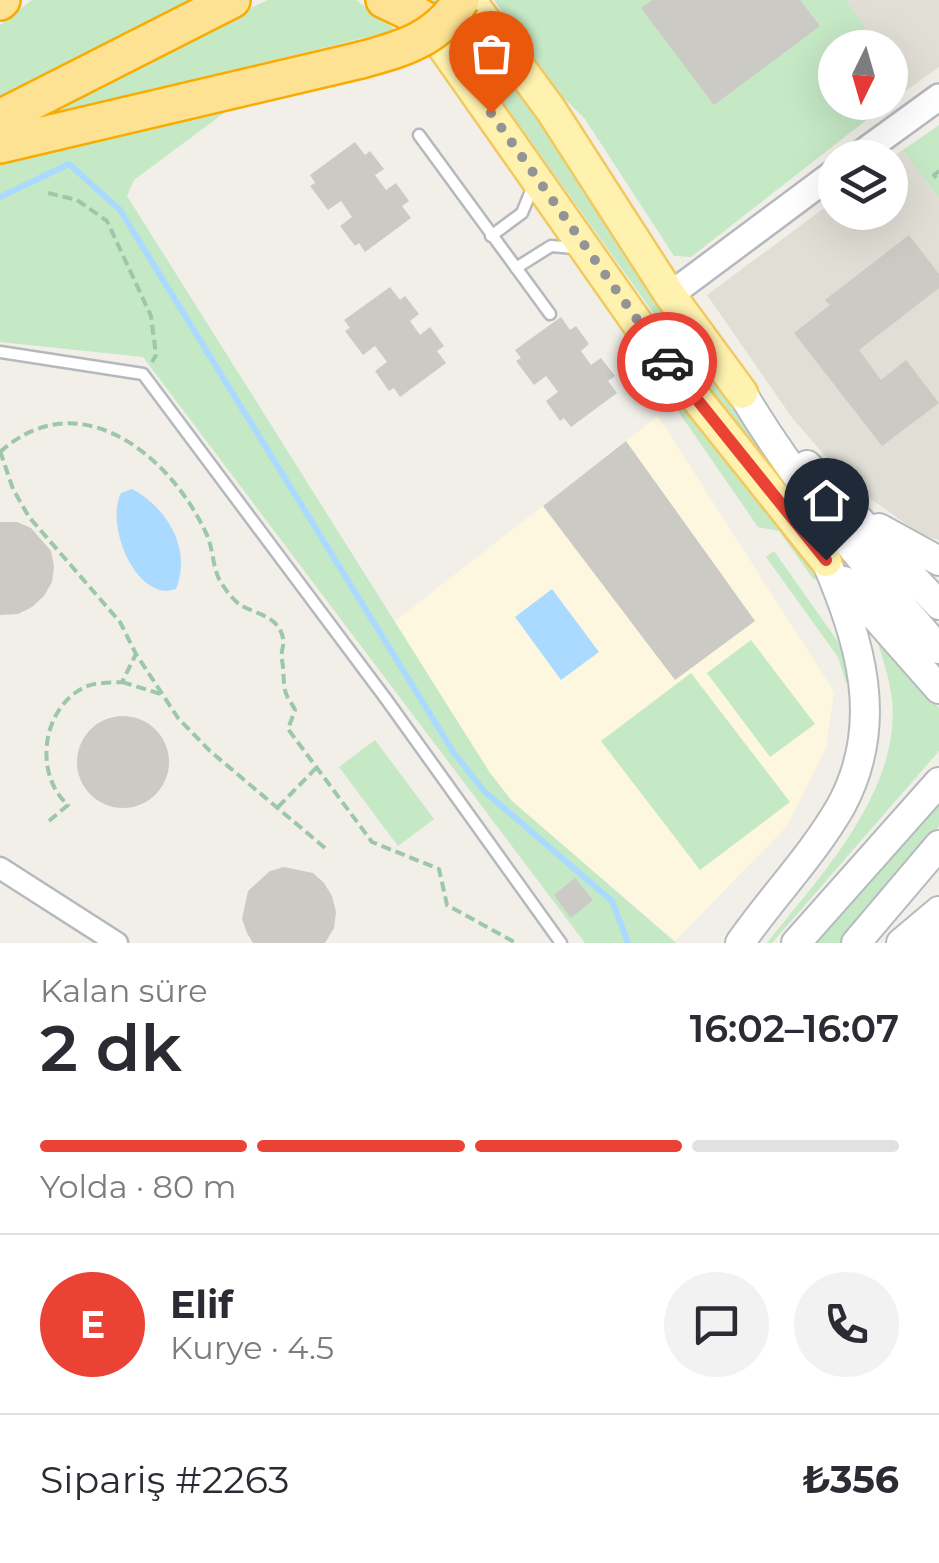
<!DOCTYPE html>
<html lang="tr">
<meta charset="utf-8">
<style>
body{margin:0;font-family:Montserrat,sans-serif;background:#f2f2f3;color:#2b2b33;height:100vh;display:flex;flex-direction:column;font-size:38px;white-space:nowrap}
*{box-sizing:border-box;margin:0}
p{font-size:32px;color:#7c7c81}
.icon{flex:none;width:55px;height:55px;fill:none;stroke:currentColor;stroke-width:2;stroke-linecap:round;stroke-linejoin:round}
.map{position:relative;height:943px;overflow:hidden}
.drawer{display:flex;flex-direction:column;background:#fff;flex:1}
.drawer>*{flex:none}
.needle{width:65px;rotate:185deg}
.controls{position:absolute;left:818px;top:30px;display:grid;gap:20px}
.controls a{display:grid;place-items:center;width:90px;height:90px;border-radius:50%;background:#fff;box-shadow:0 10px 40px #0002;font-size:50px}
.pin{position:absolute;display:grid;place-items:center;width:85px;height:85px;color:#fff;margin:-102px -42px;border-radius:50% 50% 50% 0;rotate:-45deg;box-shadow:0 0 10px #0007}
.pin .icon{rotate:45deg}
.courier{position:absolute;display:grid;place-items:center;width:100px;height:100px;margin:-50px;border:8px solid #ea4335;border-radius:50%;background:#fff;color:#222;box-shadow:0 2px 12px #0007}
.head em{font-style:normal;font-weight:600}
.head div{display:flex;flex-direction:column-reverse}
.head{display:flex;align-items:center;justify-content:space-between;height:170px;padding:0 40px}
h1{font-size:65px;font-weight:600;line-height:75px}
.bar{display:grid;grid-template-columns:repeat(4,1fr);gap:15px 10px;align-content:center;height:120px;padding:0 40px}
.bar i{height:12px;border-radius:8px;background:#e1e1e2}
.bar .on{background:#ea4335}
.bar p{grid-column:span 4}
.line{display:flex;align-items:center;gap:25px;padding:0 40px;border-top:2px solid #e1e1e2}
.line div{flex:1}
.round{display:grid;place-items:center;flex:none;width:105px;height:105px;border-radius:52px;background:#f2f2f3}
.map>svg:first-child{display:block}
.commercial{fill:#fef7e0}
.education{fill:#e1ded6}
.green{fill:#c5e8c5}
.water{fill:#aadaff}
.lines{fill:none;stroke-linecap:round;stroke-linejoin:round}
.stream{stroke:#aadaff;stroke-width:6}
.building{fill:#cccac5}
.service-casing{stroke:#b5b8bc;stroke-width:15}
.minor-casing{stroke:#b5b8bc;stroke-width:25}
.tertiary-casing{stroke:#b5b8bc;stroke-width:30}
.secondary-casing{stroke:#b6babf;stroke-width:32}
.primary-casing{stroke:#f2c960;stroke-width:35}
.motorway-casing{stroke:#f9ab00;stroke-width:40}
.path{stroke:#9cc7a9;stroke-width:4;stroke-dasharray:10 5;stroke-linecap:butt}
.service{stroke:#fff;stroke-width:10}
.minor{stroke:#fff;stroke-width:20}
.tertiary{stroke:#fff;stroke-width:25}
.secondary{stroke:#fff;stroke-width:28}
.primary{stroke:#fff2af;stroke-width:30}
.motorway{stroke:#fde293;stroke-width:35}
.motorway-bridge-casing{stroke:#f9ab00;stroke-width:40;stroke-linecap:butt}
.motorway-bridge{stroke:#fde293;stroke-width:35}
.done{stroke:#929495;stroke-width:10;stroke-dasharray:0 18}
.route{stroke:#ea4335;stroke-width:12}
</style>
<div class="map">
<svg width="939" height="943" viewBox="0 0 939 943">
<rect width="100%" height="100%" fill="#f1efe8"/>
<!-- commercial -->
<path class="commercial" d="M658,416L834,692L826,748L787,826L675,941L512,801L490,773L394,622Z"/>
<!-- education -->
<path class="education" d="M846,0H939V67L890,102V48L874,47L875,42Z
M903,150L939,198V540L920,534L850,484L793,419L707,295L835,200V212H890V159Z"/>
<!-- green -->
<path class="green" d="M32,0H203L107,44L0,102V25Z
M268,0H356L396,30L23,122L20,116Z
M430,0H450L512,83L767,459L744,440Z
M494,0H846L875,42L874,47L835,48V102L887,104L691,257L674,256L585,119L551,85Z
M252,92L134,180L127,196L490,773L512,801L676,943H585L143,357L0,342V160Z
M939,125V198L903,150Z
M681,379L819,576L814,580L779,531L758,527L678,411Z
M774,551L846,653L853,682L846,683L838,657L766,557Z
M875,633L939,708V751L772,943H767C819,877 901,792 892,700C890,678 881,654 875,633Z
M751,640L815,724L770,757L707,673Z
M691,673L790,802L700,870L601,741Z
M375,740L434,819L398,846L339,767Z
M939,801V826L840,943H814Z"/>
<!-- water -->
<path class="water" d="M132,489C168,508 192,550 176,589C171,590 165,592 160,590C128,581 107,521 121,493Z
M552,589L599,652L561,680L515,617Z"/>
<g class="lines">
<!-- stream -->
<path class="stream" d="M0,197L69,164L120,210L454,753L484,791L612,901L628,943"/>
</g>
<!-- building -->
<path class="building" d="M652,0H800L820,26L714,105L641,8Z
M355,142L365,155L370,151L384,169L375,175L386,190L396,183L409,201L402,206L411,218L365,252L359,243L355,246L340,226L352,217L341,201L328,210L310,186L315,183L310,175Z
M909,235L939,274V288L859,350L881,380L906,360L939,403L882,446L794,333L830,305L825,300Z
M390,287L400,300L405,296L419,314L410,321L420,335L430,327L444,346L437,351L446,363L400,397L394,388L389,391L375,371L387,362L375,346L363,355L345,331L350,328L344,320Z
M561,317L570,330L576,326L589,344L581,351L591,365L601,358L615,376L608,381L617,393L571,427L564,418L560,421L546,401L558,392L546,376L534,385L516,361L521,358L515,350Z
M626,441L755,621L675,680L543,506Z
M0,522H17L31,528L51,551L54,566L52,582L44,596L32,607L18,614L0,615Z
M77 762a46 46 0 1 1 92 0a46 46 0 1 1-92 0Z
M284,867L313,873L324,883L332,896L336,912L334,928L325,943H253L247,933L242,919L248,891L270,871Z
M575,878L593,900L571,918L554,895Z"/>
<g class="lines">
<!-- service casing -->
<g class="service-casing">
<path id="service" d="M419,135L550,314
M491,236L522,213L533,186
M516,268L551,246L574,248
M0,352L143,374L386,699L561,943"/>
</g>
<!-- minor casing -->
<g class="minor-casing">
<path id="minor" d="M0,868L117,943
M927,943L939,936"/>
</g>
<!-- tertiary casing -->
<g class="tertiary-casing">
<path id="tertiary" d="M855,158L939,97
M670,295L835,172"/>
</g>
<!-- secondary casing -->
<g class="secondary-casing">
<path id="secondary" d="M742,393C798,487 867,567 939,649
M807,465L939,605
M879,528L939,561
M844,581L939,689
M740,943C772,897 813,855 841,806C886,723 860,641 826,561
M796,943L939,782
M856,943L939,845
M901,943L939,911"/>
</g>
<!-- primary casing -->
<g class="primary-casing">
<path id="primary" d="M470,0L551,110L670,295L742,393
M420,14L645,334L826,561"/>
</g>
<!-- motorway casing -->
<g class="motorway-casing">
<path id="motorway" d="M384,0L426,20
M0,2L2,0
M0,118L232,0
M0,145L361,60"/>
</g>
<!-- path -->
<path class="path" d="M939,171L934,175L939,182
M48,193L77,200L107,221L151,316L156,355L152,362
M0,451L13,489L29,517L120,622L136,654L178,718L210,751L325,848
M0,452C79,381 170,455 206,533C214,549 212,570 222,584C227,592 235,602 242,606C259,615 278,616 283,638C285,645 280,652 282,660C284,670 283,680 285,690C286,697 292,703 295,710L288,729L372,842L439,869L447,905L516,943
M122,682L161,694
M278,807L317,767
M49,821L68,805C34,775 41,710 83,688C93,682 111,683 122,682L136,654"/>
<!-- service -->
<use href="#service" class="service"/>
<!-- minor -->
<use href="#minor" class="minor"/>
<!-- tertiary -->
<use href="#tertiary" class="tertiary"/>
<!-- secondary -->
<use href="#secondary" class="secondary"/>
<!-- primary -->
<use href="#primary" class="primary"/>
<!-- motorway -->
<use href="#motorway" class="motorway"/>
<!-- motorway-bridge casing -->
<g class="motorway-bridge-casing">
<path id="motorway-bridge" d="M361,60C402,49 438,39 461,0"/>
</g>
<!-- motorway-bridge -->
<use href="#motorway-bridge" class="motorway-bridge"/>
</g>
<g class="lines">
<!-- done -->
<path class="done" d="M491,113L667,362"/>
<!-- route -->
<path class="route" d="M667,362L826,560"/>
</g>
</svg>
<div class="controls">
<a><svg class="needle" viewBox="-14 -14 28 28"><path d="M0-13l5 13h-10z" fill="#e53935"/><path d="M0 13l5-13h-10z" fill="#7c7c81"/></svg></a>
<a><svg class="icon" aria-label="layers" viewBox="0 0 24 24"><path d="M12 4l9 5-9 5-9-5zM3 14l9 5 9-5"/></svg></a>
</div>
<div class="pin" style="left:491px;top:113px;background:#ea580c"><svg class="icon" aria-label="bag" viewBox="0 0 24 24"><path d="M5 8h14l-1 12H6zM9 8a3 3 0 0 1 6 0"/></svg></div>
<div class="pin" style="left:826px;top:560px;background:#1f2937"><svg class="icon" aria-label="home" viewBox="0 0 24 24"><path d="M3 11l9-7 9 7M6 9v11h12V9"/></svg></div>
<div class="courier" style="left:667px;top:362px"><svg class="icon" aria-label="car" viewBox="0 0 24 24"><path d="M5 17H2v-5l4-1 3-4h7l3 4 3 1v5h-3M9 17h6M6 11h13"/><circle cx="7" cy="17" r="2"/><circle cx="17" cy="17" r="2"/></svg></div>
</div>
<section class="drawer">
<div class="head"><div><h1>2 dk</h1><p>Kalan süre</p></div><em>16:02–16:07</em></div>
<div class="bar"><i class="on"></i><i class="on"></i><i class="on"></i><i></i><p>Yolda · 80 m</p></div>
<div class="line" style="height:180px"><b class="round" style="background:#ea4335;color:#fff">E</b><div><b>Elif</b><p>Kurye · 4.5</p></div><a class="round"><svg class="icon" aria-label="chat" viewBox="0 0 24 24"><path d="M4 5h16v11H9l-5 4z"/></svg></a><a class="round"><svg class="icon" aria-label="phone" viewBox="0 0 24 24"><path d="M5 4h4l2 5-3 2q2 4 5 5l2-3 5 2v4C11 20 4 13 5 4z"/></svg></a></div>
<div class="line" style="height:130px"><div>Sipariş #2263</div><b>₺356</b></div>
</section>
